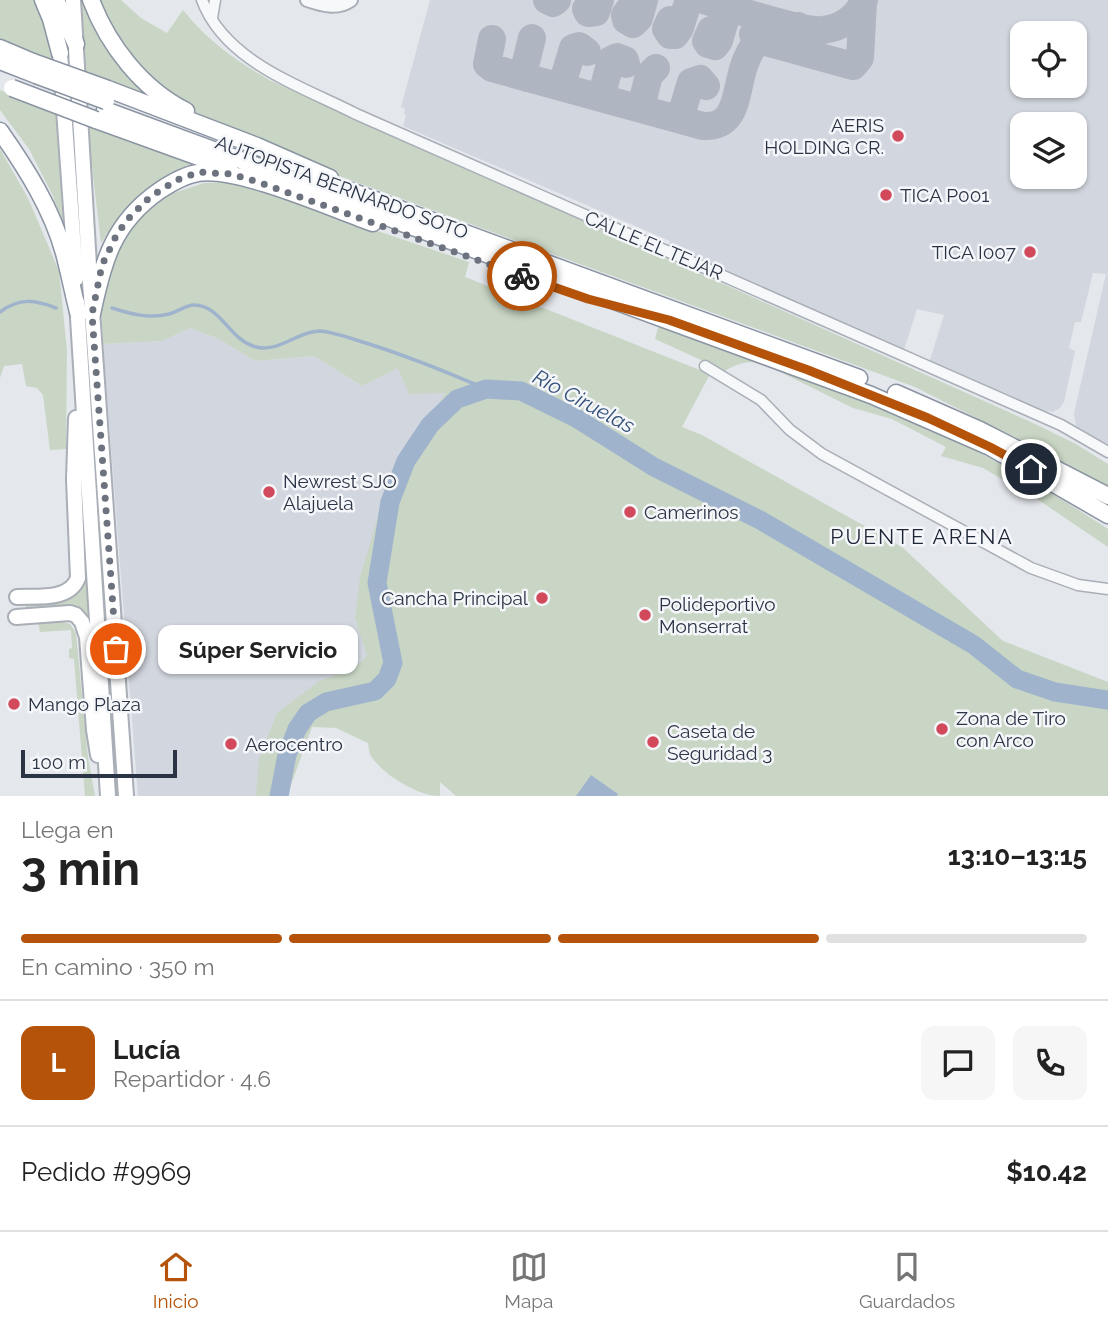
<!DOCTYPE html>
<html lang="es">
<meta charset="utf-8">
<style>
body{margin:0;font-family:Raleway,sans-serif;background:#f6f6f6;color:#222;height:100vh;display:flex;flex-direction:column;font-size:26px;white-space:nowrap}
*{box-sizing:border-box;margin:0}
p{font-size:23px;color:#767676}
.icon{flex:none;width:38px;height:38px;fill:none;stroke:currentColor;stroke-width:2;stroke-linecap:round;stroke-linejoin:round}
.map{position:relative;height:796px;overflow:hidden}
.panel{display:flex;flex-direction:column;background:#fff;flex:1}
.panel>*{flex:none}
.controls{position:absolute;left:1010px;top:21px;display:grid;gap:14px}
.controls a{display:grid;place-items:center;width:77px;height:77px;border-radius:14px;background:#fff;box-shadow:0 2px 5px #0004;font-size:35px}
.scale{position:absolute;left:21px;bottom:18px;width:156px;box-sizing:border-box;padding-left:7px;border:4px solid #2b3445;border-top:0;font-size:19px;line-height:24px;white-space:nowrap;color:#2b3445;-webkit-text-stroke:5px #f4f6f9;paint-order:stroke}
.pin{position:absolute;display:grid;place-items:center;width:60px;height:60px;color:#fff;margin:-30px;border:4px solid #fff;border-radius:50%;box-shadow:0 2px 7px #0007}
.courier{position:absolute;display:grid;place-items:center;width:70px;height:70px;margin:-35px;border:5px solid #b45309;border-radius:50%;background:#fff;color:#222;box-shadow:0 2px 9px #0007}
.bubble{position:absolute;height:49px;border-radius:14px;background:#fff;box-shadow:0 2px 5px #0004;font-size:23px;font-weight:700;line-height:49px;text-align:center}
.head em{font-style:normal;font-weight:700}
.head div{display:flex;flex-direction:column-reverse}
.head{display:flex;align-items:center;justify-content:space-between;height:119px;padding:0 21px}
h1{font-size:46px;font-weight:700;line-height:52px}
.bar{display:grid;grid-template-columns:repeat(4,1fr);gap:10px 7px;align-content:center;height:84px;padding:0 21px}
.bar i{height:9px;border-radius:5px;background:#e0e0e0}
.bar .current{background:#b45309}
.bar p{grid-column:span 4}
.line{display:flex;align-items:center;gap:18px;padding:0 21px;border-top:2px solid #e0e0e0}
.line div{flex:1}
.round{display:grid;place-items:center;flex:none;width:74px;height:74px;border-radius:14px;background:#f6f6f6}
.dock{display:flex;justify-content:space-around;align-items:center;height:98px;border-top:2px solid #e0e0e0;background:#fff;font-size:19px;color:#767676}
.dock a{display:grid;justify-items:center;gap:4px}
.dock .current{color:#b45309}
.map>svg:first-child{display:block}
.built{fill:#d2d6de;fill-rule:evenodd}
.green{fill:#c9d6c5}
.water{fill:#9fb4cc}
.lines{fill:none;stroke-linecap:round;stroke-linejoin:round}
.stream{stroke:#9fb4cc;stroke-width:3.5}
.river{stroke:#9fb4cc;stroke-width:19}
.taxiway{stroke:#b0b6c1;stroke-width:28}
.minor-casing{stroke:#a9aeb7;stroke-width:13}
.tertiary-casing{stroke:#a9aeb7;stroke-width:16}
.secondary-casing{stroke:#a9aeb7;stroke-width:18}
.trunk-casing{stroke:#8b94a3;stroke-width:19}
.minor{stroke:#f7f8fa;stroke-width:10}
.tertiary{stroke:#f7f8fa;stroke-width:12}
.secondary{stroke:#fff;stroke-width:14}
.trunk{stroke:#fff;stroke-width:16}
.trunk-bridge-casing{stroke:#8b94a3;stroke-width:19;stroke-linecap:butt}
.trunk-bridge{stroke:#fff;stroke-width:16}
.done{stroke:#6c737f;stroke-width:7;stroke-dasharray:0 12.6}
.route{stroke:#b45309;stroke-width:9}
.poi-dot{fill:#d1495b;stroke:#f4f6f9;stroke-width:2.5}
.labels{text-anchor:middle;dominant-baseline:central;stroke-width:5;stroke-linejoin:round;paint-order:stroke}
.poi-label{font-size:19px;fill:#2b3445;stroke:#f4f6f9;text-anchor:start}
.street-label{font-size:19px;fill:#2b3445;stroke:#f4f6f9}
.water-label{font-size:21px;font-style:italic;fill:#34527a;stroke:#f4f6f9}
.neighbourhood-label{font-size:21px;letter-spacing:2px;fill:#1d2536;stroke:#f4f6f9}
</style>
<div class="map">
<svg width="1108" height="796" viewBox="0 0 1108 796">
<rect width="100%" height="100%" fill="#e4e7ec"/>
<!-- built -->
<path class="built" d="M430,0H1108V445L1076,426L1074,413L1106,274L1093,273L1081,322H1075L1069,348L1075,351L1064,402L1060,408L1053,412L1029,408L929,363L944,315L917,309L904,350L668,247L670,241L403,126L406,115L404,114L405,109L401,107ZM1022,33H1074V86H1022ZM1022,124H1074V177H1022Z
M190,328L217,338L255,361L314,356L362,386L398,368L447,392L392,470L368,663L339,680L265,796H138L103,344L162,341Z"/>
<!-- green -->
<path class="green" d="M0,0H38L56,65L0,43Z
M79,0H84C97,41 131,71 160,102L86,75Z
M97,0H121L141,18L167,33L183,10C209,42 234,59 269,80L1033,423L1076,444L1108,464V490L1052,456L915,387L239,139L197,118L138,69L117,38Z
M0,90L56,113L64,227L52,194L29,149L0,110Z
M87,125L198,166C154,177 126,206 101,243Z
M0,149L28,198L59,271L67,351L66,449L50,450L43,395L37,388L26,386L22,364L4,366L0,378Z
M233,182L469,262L465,277L710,374L682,427L702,435L902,547L1003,641L1108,682V796H456L440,782V796C418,796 386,776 373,759C369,755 369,748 368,743L336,728L312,727L287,796H256L259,759L277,713L319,681L352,670L367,656L355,618L360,577L392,470L446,393L409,394L398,368L362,386L314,356L255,361L217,338L190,328L162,341L103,344L101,303L117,245L137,220L168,195L204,183Z
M659,324C724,347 791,367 855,394C943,430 1028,476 1108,529V547L1043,503L983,468L941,456L946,447L892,419L853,408L762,363C747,361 738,363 725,371L655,339Z
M86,576L91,629L86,621L26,610V601C55,599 72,606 86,576Z
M59,621L70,624L76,633L88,757L95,796H85L74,659L69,658V649L72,648L71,630L40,632L38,622Z"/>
<!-- water -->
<path class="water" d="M591,775L618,794L617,796H576Z"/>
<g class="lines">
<!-- stream -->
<path class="stream" d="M112,308C131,314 149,319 169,314C177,312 186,305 194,305C220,305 229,338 253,346C277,355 297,331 320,331C335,332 352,339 366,343C407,356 447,372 486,389
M0,312C20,297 35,300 56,308"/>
<!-- river -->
<path class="river" d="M279,796L287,755L297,729L308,713L326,702L375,691L387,679L393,663L377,583L390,502L406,461L430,425L457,399L486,389L521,391L576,418L654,467L760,520L974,645L1017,679L1055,692L1108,700"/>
<!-- taxiway -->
<path class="taxiway" d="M547,0L553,3L557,0
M703,0C725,6 805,33 823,30C841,28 858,17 864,0
M630,8L625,15L626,20L633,24L639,18L644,0
M586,9L588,13L596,12L600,0
M670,20L666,29L670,35H675L680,28L688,2L691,0
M711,30L706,41L708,44L715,46L719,41L727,13L734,9
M753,34L762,41L853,66L860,58L863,2
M492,39L487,64L492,68L703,126C762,129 712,32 798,26
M527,78L524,70L532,38
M567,88L564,78L573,48L579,46L587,52
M608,100L602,94L611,60L617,57L625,60L626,64
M646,110L642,103L649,75L656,68
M686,121L682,112L691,82L700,79L706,86"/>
<!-- minor casing -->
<g class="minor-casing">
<path id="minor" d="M202,0C225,62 301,86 356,114L1061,425L1108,452
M212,18L215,0
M705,366L761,400L790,430L822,454L1031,568L1078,585L1108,589"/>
</g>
<!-- tertiary casing -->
<g class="tertiary-casing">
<path id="tertiary" d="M307,0C322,5 337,10 351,0"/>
</g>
<!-- secondary casing -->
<g class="secondary-casing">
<path id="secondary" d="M73,0L90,282L126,796
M60,53L76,279
M77,302L108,796
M17,597C38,596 69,601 78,578L74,479L76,418
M16,617L70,613L76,615L82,622L87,637L94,730L98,755"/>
</g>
<!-- trunk casing -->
<g class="trunk-casing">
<path id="trunk" d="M43,0L51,19L60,53
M56,0L76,44
M91,0C108,45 142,89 186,111
M0,48L33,62
M0,61L36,75
M108,89L257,146L330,178
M105,110L270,171L402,223L871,395L990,447L1108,515
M96,120L229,168
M0,131C26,168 52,209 64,253C69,272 73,292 78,312
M318,179L859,378
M92,314C103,261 113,223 159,191C171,183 184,175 198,173C237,166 333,209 373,223
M896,393L980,430L1108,496"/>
</g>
<!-- minor -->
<use href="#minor" class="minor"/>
<!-- tertiary -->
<use href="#tertiary" class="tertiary"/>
<!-- secondary -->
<use href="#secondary" class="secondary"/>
<!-- trunk -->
<use href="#trunk" class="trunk"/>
<!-- trunk-bridge casing -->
<g class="trunk-bridge-casing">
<path id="trunk-bridge" d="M33,62L108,89
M36,75L106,101
M12,88L96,120"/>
</g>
<!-- trunk-bridge -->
<use href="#trunk-bridge" class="trunk-bridge"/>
</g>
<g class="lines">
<!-- done -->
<path class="done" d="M116,649L92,314L102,265L116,236L127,220L150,197L177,180L199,172L212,173L231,174L258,182L522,276"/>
<!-- route -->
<path class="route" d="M522,276L588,299L669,320L808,370L928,418L990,447L1031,469"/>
</g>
<!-- markers -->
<g class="poi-dot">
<circle cx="898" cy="136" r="7"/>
<circle cx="886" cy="195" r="7"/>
<circle cx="1030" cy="252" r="7"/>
<circle cx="269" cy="492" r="7"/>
<circle cx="630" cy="512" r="7"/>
<circle cx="542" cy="598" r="7"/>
<circle cx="645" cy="615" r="7"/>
<circle cx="14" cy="704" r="7"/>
<circle cx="942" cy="729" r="7"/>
<circle cx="653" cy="742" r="7"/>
<circle cx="231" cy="744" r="7"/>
</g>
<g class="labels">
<!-- poi labels -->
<g class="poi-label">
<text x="884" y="125" text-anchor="end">AERIS<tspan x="884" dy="22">HOLDING CR.</tspan></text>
<text x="900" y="195">TICA P001</text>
<text x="1016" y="252" text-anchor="end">TICA I007</text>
<text x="283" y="481">Newrest SJO<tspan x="283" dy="22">Alajuela</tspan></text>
<text x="644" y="512">Camerinos</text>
<text x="528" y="598" text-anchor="end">Cancha Principal</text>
<text x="659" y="604">Polideportivo<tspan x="659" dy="22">Monserrat</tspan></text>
<text x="28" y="704">Mango Plaza</text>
<text x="956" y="718">Zona de Tiro<tspan x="956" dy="22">con Arco</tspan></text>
<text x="667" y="731">Caseta de<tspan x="667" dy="22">Seguridad 3</tspan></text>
<text x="245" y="744">Aerocentro</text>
</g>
<!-- street labels -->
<g class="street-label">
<text transform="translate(342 187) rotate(20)">AUTOPISTA BERNARDO SOTO</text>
<text transform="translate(654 245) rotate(23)">CALLE EL TEJAR</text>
</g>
<!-- water labels -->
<g class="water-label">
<text transform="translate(584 401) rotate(28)">Río Ciruelas</text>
</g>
<!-- neighbourhood labels -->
<g class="neighbourhood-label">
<text x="922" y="536">PUENTE ARENA</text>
</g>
</g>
</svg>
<div class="controls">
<a><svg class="icon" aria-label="locate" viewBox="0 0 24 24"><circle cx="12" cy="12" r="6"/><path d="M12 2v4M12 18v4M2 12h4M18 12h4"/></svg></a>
<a><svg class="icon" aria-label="layers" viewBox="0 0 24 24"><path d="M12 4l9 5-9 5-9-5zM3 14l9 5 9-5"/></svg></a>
</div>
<div class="scale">100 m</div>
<div class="pin" style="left:116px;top:649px;background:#ea580c"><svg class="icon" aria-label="bag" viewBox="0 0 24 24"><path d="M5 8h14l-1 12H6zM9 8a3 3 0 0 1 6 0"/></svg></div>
<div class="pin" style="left:1031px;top:469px;background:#1f2937"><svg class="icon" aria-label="home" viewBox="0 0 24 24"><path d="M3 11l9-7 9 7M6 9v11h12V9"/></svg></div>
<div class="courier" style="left:522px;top:276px"><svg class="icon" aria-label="bike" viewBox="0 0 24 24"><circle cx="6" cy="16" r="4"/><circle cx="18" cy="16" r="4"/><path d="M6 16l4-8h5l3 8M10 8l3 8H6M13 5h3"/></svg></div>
<div class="bubble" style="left:158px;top:625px;width:200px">Súper Servicio</div>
</div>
<section class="panel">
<div class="head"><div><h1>3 min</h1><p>Llega en</p></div><em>13:10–13:15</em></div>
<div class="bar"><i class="current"></i><i class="current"></i><i class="current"></i><i></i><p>En camino · 350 m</p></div>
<div class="line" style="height:126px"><b class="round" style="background:#b45309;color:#fff">L</b><div><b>Lucía</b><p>Repartidor · 4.6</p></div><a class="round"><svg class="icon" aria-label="chat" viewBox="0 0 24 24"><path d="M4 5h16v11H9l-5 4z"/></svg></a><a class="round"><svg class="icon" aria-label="phone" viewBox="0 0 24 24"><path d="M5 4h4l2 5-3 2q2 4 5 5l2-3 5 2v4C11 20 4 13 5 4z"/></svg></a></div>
<div class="line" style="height:91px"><div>Pedido #9969</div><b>$10.42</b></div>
</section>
<nav class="dock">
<a class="current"><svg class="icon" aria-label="home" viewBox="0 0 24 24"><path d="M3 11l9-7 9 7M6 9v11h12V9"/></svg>Inicio</a>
<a><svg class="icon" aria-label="map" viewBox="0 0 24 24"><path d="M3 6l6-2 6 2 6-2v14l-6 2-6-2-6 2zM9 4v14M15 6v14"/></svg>Mapa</a>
<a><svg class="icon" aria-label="saved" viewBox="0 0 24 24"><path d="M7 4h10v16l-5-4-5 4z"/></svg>Guardados</a>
</nav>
